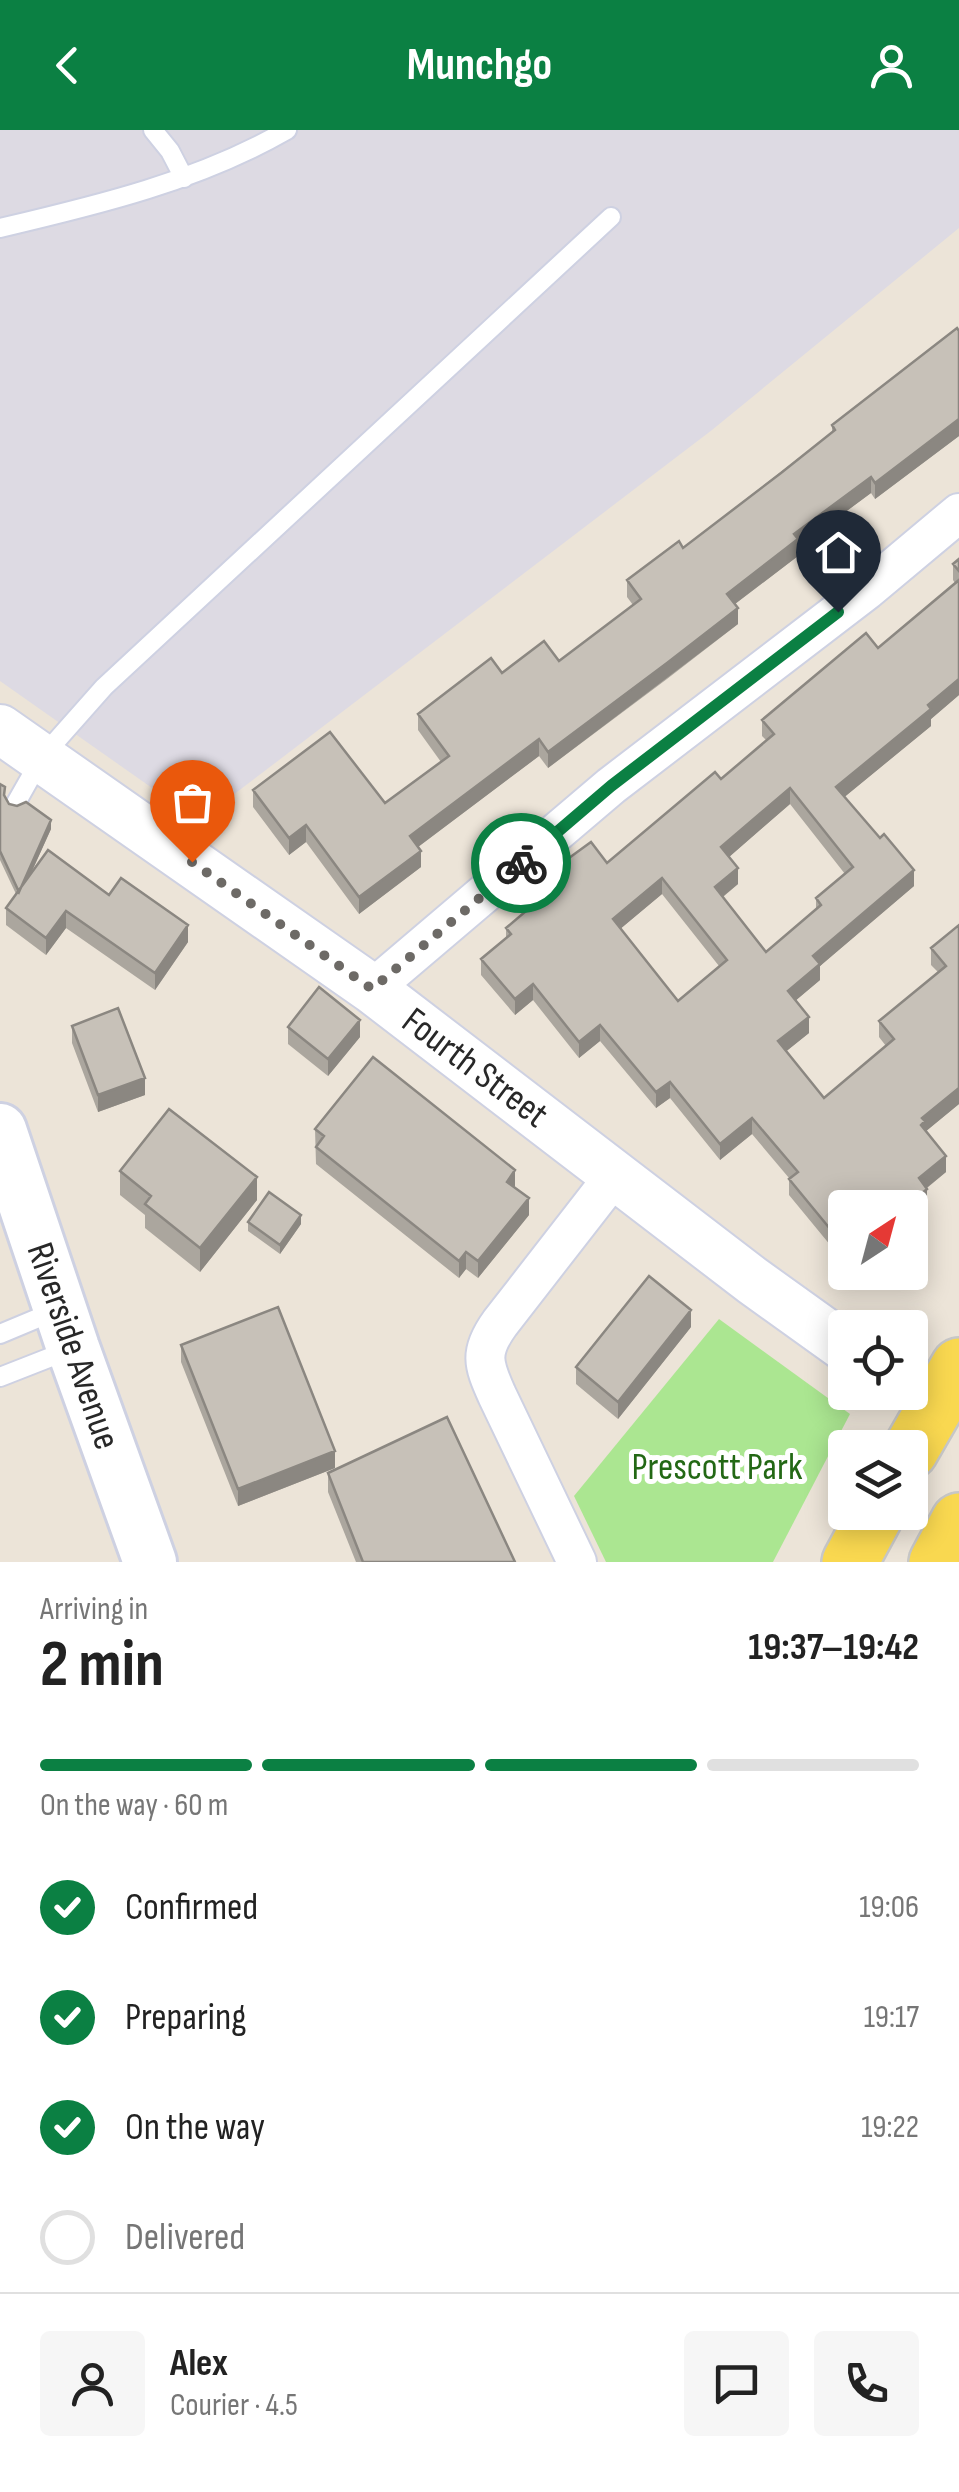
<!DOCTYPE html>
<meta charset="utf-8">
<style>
body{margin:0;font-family:"Sofia Sans Condensed",sans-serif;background:#f6f6f6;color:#222;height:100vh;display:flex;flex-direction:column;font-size:38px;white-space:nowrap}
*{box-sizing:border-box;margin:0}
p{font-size:32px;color:#767676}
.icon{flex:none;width:55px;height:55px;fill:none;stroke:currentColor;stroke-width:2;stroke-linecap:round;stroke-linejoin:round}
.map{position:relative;height:1432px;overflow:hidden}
.panel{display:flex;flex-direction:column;background:#fff;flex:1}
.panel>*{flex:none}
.needle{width:65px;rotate:36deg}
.buttons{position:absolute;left:828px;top:1060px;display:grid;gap:20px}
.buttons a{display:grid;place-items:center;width:100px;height:100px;border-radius:10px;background:#fff;box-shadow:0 5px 25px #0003;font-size:50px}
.pin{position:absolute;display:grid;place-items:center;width:85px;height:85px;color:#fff;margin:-102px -42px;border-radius:50% 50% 50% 0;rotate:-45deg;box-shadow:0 0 10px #0007}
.pin .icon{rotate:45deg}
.courier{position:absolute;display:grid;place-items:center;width:100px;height:100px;margin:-50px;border:8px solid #0b8043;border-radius:50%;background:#fff;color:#222;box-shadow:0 2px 12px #0007}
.summary em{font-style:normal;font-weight:700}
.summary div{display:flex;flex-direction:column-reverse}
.summary{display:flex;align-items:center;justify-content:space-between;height:170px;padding:0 40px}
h1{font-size:65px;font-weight:700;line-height:75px}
.bar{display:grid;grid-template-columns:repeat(4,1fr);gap:15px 10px;align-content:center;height:120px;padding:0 40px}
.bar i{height:12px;border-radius:8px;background:#e0e0e0}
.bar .selected{background:#0b8043}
.bar p{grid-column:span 4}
.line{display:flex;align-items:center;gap:25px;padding:0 40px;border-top:2px solid #e0e0e0}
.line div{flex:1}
.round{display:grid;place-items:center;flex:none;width:105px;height:105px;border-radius:10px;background:#f6f6f6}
ol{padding:0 40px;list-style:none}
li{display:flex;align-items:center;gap:30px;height:110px}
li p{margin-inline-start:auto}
li .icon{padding:10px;border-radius:50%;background:#0b8043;color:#fff;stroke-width:4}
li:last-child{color:#767676}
li i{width:55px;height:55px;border:5px solid #e0e0e0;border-radius:50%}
header{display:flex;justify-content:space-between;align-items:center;height:130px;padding:0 40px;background:#0b8043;color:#fff;font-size:45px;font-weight:700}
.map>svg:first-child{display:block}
.industrial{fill:#dddae3}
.green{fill:#abe691}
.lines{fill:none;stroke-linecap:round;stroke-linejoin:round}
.service-casing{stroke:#ced1e2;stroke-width:22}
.minor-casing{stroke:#ced1e2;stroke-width:42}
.tertiary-casing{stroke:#ced1e2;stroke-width:52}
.secondary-casing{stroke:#ced1e2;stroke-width:58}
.primary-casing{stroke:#c7c7c7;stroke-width:60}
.service{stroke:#fff;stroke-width:18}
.minor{stroke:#fff;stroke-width:38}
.tertiary{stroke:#fff;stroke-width:48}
.secondary{stroke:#fff;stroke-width:52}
.primary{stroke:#f9d850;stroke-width:55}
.wall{fill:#aba69e;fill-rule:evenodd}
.shaded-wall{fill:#8b8781}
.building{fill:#c7c1b8;stroke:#8b8781;stroke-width:2.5;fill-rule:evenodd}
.done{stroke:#6d6a66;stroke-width:10;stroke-dasharray:0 18}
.route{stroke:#0b8043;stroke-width:12}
.labels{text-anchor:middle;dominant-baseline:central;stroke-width:10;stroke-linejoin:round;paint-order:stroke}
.street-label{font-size:38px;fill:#282828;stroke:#fff}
.park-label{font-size:38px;fill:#236815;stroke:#fff}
</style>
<header><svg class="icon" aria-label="back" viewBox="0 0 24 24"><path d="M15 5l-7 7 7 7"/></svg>Munchgo<svg class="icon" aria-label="person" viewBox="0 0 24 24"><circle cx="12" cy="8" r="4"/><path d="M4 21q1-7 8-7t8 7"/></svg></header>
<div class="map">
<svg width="959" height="1432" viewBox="0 0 959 1432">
<rect width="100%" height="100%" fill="#ece4d8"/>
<!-- industrial -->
<path class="industrial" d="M0,0H959V98L712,300L199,691L0,551Z"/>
<!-- green -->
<path class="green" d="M719,1189L850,1284L773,1432H606L574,1366Z"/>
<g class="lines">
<!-- service casing -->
<g class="service-casing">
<path id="service" d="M153,0L170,21L184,48
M0,98C98,75 198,51 287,0
M16,673L42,627L104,557L611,87
M0,1204L55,1181
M0,1247L69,1220"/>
</g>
<!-- minor casing -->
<g class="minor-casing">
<path id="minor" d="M372,859L611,656L867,460L959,383
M577,1432L497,1265C483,1234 479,1222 500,1193L615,1045"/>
</g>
<!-- tertiary casing -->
<g class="tertiary-casing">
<path id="tertiary" d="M0,599L372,859L753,1151L845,1217"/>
</g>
<!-- secondary casing -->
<g class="secondary-casing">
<path id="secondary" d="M0,1000L73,1218L150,1432"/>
</g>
<!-- primary casing -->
<g class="primary-casing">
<path id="primary" d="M910,1321L959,1236
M850,1432L877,1382
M937,1432L959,1391"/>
</g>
<!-- service -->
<use href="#service" class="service"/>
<!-- minor -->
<use href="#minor" class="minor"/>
<!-- tertiary -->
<use href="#tertiary" class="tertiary"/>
<!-- secondary -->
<use href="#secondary" class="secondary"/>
<!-- primary -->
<use href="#primary" class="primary"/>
</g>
<!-- wall -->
<path class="wall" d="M959,201V306L875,369L871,363L798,417V426L735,474L738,494L667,549L548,638L539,626L418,717L421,737L359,784L306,712L289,725L253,677V660L385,673L441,632L418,600V584L502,543L559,531L633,475L627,467V450L683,418L832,302V295Z
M959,429V565L931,589V596L844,667L914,756L820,836V850L796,870L809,903L786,921L824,968L886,916L879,907V891L938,842L931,835V818L959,795V974L926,1001L946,1042L927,1058V1075L845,1078V1133L789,1065V1048L752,1004L720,1030L670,968L656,978L600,911L579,928L533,870L515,885L481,845V829L506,808V798L559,753L558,736L607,733L721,649L766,610L762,606V590L878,518L955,453L953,450V434ZM790,674L845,744L816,768V780L766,822L723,767L738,754L729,727ZM662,764L719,836L678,871L620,799Z
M0,654L9,674L51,699L31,743L109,765L188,812L155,860L66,798L46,825L6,795V778L16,764L0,730Z
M72,896L145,965L98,982L72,913Z
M288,897L360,907L328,946L288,914Z
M315,999L515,1058L529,1085L478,1148L466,1139L459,1148L316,1034Z
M120,1041L257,1070L200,1142L145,1098V1085L120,1065Z
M248,1092L301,1094L280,1124L248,1101Z
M691,1197L618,1289L576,1254V1237Z
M181,1215L335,1338L238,1376L181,1232Z
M328,1343L515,1432H356L328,1362Z"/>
<!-- shaded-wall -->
<path class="shaded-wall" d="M959,289V306L875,369V353Z
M871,347V363L798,417V426L727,480V464L794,404Z
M738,478V494L548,638V622Z
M959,549V565L931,589V596L836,674V657Z
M539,609V626L410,723V706Z
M790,658V674L721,734V717Z
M51,690V699L19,770V762Z
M306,695V712L289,725V708Z
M421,721V737L359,784V767Z
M738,738V754L715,773V757Z
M914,740V756L820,836V850L788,877V861L813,826Z
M662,748V764L613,805V789Z
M66,781V798L46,825V808Z
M188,795V812L155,860V843Z
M533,854V870L515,885V869Z
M809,887V903L778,928V911Z
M360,890V907L328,946V929Z
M600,895V911L579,928V912Z
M145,948V965L98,982V965Z
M670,952V968L656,978V962Z
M959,958V974L925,1002L921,1011L922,988Z
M752,988V1004L720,1030V1014Z
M946,1026V1042L919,1064V1048Z
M515,1040V1057L507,1052Z
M257,1047V1070L200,1142V1118Z
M927,1059V1075L910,1090V1078H905Z
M529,1068V1085L478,1148V1131Z
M301,1085V1094L280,1124V1115Z
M466,1122V1139L459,1148V1131Z
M691,1180V1197L618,1289V1272Z
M335,1321V1338L238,1376V1359Z"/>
<!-- building -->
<path class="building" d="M957,198L959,201V289L875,353L871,347L794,404L798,409L727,464L738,478L667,533L548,622L539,609L410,706L421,721L359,767L306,695L289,708L253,660L330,602L385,673L449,626L418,584L491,528L502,543L544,511L559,531L641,469L627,450L679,411L683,418L781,343L835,300L832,295Z
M959,429V441L953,434Z
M959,450V549L928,575L931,579L836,657L880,708L884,704L914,740L813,826L820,834L788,861L809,887L778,911L824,968L894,909L879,891L946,836L931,818L959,795V958L922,988L925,991L921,995L946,1026L919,1048L927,1059L905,1078H845V1117L789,1049L798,1042L752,988L720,1014L670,952L656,962L600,895L579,912L533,854L515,869L481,829L511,804L506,798L566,747L558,736L591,712L607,733L715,642L721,649L774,604L762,590L866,503L878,518ZM790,658L853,737L816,768L821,775L766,822L715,757L738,738L721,717ZM662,748L727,830L678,871L613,789Z
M0,654L5,657L4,665L9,674L17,676L26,672L51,690L19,762L0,721Z
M48,720L109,765L121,748L188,795L155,843L66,781L46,808L6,778Z
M319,857L360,890L328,929L288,897Z
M118,878L145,948L98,965L72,896Z
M373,927L515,1040L507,1052L529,1068L478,1131L466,1122L459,1131L316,1017L324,1006L315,999Z
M169,979L257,1047L200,1118L145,1074L151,1066L120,1041Z
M269,1062L301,1085L280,1115L248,1092Z
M649,1146L691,1180L618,1272L576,1237Z
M278,1177L335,1321L238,1359L181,1215Z
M447,1287L515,1432H363L328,1343Z"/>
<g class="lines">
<!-- done -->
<path class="done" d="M192,732L372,859L521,733"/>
<!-- route -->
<path class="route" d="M521,733L611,656L838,482"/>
</g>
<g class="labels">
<!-- street labels -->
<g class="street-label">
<text transform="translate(475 938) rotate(37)">Fourth Street</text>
<text transform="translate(73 1216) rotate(71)">Riverside Avenue</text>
</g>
<!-- park labels -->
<g class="park-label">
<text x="717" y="1337">Prescott Park</text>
</g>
</g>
</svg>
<div class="buttons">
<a><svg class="needle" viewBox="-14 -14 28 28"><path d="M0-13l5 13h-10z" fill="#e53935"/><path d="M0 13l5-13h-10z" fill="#767676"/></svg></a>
<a><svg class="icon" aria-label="locate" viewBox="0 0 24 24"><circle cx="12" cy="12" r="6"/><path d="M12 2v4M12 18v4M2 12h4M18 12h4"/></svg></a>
<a><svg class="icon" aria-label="layers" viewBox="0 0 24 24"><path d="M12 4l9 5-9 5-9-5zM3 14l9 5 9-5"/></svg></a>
</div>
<div class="pin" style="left:192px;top:732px;background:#ea580c"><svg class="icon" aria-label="bag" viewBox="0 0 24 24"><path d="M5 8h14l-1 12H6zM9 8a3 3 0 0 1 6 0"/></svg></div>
<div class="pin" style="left:838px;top:482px;background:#1f2937"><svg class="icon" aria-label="home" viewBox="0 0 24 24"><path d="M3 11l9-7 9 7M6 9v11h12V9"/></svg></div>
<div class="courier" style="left:521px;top:733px"><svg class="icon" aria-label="bike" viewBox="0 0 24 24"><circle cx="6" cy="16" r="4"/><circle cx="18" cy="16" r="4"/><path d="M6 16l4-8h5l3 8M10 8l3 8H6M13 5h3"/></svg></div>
</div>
<section class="panel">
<div class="summary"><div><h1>2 min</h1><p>Arriving in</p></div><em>19:37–19:42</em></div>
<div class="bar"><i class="selected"></i><i class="selected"></i><i class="selected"></i><i></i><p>On the way · 60 m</p></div>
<ol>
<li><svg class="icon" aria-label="check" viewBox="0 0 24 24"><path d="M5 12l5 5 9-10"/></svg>Confirmed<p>19:06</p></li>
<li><svg class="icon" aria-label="check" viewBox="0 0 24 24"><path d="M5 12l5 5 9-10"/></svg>Preparing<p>19:17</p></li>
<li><svg class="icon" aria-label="check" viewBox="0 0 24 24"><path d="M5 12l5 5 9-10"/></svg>On the way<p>19:22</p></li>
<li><i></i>Delivered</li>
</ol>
<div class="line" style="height:180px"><a class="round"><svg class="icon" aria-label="person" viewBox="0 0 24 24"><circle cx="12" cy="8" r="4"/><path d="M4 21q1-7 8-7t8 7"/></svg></a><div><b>Alex</b><p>Courier · 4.5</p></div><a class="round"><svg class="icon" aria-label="chat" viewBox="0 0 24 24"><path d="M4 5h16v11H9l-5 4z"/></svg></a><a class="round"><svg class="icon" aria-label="phone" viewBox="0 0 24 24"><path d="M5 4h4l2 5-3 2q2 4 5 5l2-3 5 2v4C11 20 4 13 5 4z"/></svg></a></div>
</section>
